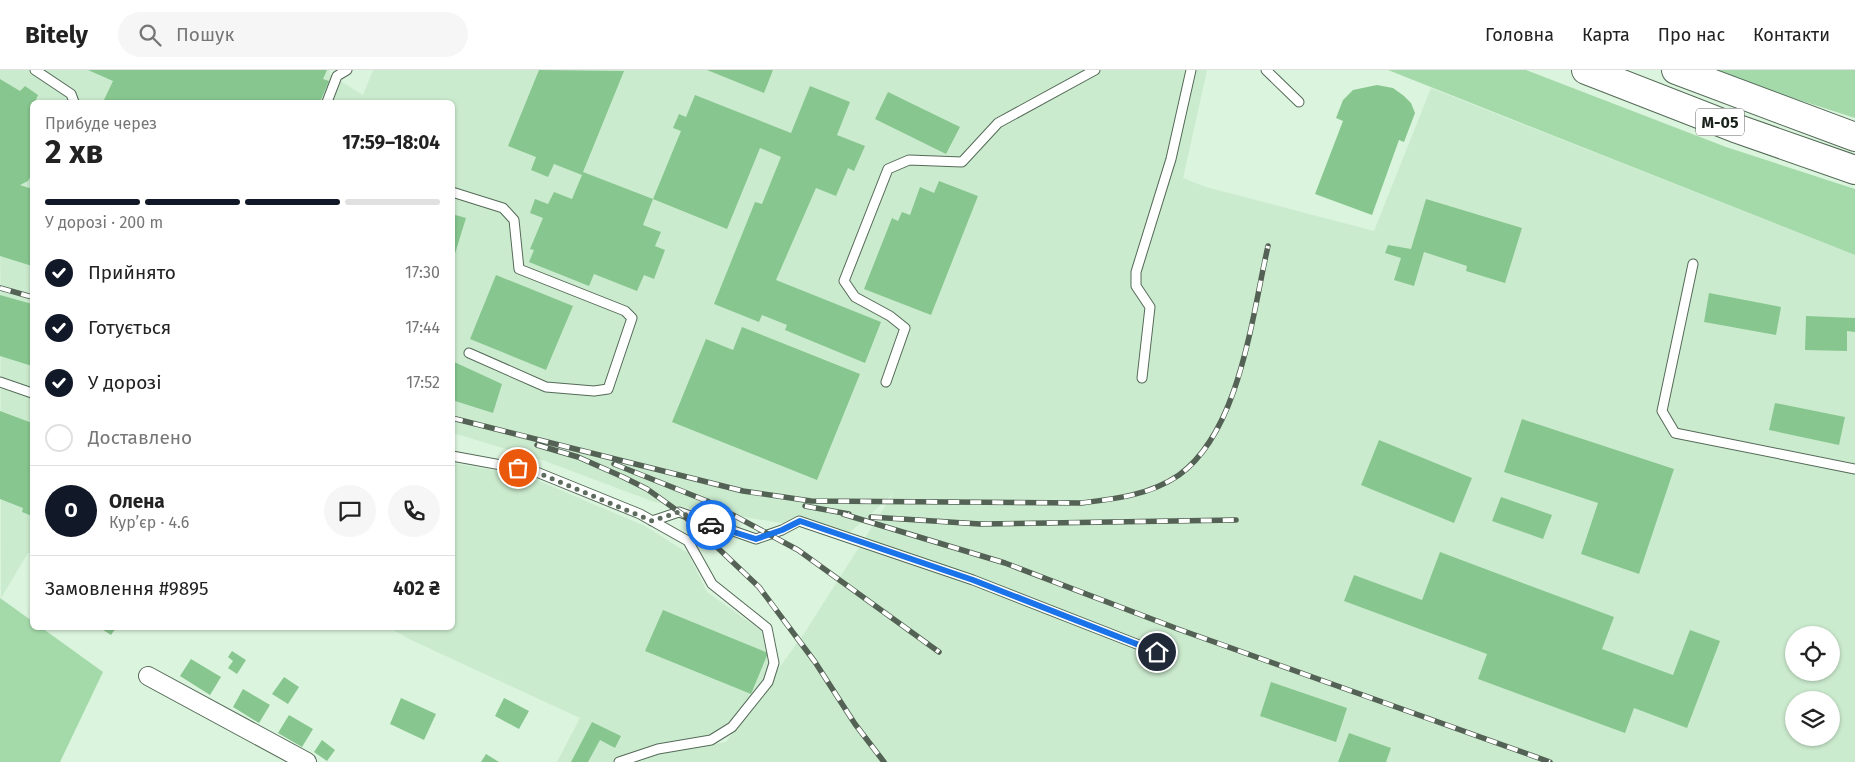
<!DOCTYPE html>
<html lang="uk">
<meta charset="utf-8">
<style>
body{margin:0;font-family:"Fira Sans",sans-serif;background:#f6f6f6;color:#222;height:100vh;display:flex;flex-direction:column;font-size:19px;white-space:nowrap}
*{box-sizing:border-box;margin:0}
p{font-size:16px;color:#767676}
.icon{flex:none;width:28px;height:28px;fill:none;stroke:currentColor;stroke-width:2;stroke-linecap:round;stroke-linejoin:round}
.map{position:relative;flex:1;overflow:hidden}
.drawer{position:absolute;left:30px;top:30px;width:425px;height:530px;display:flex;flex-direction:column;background:#fff;border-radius:8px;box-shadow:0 1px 4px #0004}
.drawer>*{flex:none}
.tools{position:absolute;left:1785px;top:556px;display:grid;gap:10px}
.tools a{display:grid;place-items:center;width:55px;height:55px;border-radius:50%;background:#fff;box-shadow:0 1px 4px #0004;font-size:25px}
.pin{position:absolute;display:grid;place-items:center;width:42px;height:42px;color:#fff;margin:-21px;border:2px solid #fff;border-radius:50%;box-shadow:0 1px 5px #0007}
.courier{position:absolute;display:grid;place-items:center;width:50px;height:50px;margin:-25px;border:4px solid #1a73e8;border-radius:50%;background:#fff;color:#222;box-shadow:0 1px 6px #0007}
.summary em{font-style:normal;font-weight:700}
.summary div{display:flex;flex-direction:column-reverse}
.summary{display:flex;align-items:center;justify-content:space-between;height:85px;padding:0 15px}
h1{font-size:32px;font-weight:700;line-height:38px}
.bar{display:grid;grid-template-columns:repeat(4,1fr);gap:8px 5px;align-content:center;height:60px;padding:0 15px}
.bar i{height:6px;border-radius:4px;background:#e0e0e0}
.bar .current{background:#111827}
.bar p{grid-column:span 4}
.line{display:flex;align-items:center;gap:12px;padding:0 15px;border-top:1px solid #e0e0e0}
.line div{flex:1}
.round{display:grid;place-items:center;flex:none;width:52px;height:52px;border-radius:26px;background:#f6f6f6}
ol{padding:0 15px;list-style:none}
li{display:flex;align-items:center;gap:15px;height:55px}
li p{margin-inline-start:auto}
li .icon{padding:5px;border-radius:50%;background:#111827;color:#fff;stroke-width:4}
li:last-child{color:#767676}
li i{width:28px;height:28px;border:2px solid #e0e0e0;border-radius:50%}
header{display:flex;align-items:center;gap:30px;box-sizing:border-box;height:70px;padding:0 25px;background:#fff;border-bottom:1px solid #e0e0e0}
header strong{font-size:24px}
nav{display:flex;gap:28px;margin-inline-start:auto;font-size:18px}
.search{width:350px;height:45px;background:#f6f6f6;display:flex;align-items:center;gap:12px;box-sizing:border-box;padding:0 18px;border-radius:28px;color:#767676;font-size:19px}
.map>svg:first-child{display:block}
.built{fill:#cbebce;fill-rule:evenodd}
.green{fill:#a4daaa}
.building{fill:#87c78f}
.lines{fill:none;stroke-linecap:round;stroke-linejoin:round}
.service-casing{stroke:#546a57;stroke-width:11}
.minor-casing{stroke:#546a57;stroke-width:20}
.primary-casing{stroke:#546a57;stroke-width:30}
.service{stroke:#fff;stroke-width:9}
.minor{stroke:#fff;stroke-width:18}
.primary{stroke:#fff;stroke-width:28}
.rail-casing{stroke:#546255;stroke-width:5.5}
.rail{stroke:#fff;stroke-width:4;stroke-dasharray:11;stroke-linecap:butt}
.done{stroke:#5d6c5e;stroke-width:5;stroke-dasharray:0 9}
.route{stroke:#1a73e8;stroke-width:6}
.labels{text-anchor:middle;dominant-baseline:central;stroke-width:4;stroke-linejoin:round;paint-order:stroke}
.shield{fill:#fff;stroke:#5e645f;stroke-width:1}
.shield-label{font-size:16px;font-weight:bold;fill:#19221a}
</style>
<header>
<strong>Bitely</strong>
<div class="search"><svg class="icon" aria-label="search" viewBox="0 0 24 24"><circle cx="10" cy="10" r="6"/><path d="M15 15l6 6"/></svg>Пошук</div>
<nav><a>Головна</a><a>Карта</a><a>Про нас</a><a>Контакти</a></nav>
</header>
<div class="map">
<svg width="1855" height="692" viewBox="0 0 1855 692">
<rect width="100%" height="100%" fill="#dbf4dd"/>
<!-- built -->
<path class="built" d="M0,0H330L329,4L363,25L373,0H1207L1183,108L1206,117L1374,161L1431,18L1855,185V692H630L663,682L726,672L805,562L893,424L848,464L654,432L545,391L453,363L452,32H32V484L28,483L1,528ZM1794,565H1831V602H1794ZM1794,630H1831V668H1794Z
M453,393L527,406L645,456L688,483L707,522L763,562L771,593L764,611L728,656L711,666L615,692H557L580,648L407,568L390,558H452Z"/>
<!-- green -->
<path class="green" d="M1388,0H1526L1726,77L1855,119V185Z
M1713,0H1855V48L1740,11Z
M0,528L32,551V558H42L103,602L60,692H0Z"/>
<!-- building -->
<path class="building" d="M88,0H327L323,9L329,11L320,32H103L113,11Z
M539,0L624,1L583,102L653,129L643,155L661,162L655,176L665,180L654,209L644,205L637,221L594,204L589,216L529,192L534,180L530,179L543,148L530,143L535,129L548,134L554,122L572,129L582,105L554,94L548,107L531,100L536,87L508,76Z
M707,0H773L764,23Z
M0,9L20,21L25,16L38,25L35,32H32V104L28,111L20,115L32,119V196L0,186Z
M1377,15L1393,18L1404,26L1411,33L1415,43L1404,72L1399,70L1372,145L1315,124L1343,51L1336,48L1343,30L1353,20Z
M810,16L850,32L837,65L865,76L854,101L848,98L836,126L816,118L776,210L881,252L865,293L785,260L787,255L762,245L759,252L714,234L755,132L762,134L781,87L760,78L727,159L653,129L681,61L673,58L679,44L686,47L695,25L791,63Z
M888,22L960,57L946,84L875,49Z
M939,111L978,126L931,245L864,219L892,148L898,151L902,142L910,145L920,117L934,123Z
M1426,129L1522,158L1505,213L1466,201L1467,196L1424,182L1414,216L1394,210L1401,188L1385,183L1388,175L1411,179Z
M452,144L466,148L453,190H452Z
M496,205L573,236L546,300L470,269Z
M1709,223L1781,237L1776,265L1704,252Z
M0,225L32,234V296L0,286Z
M1806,246L1855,248V262L1847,261V281L1805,280Z
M742,257L860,304L817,410L672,352L706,269L733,280Z
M452,291L502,314L493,343L452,330Z
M1775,333L1845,347L1839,375L1769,360Z
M0,341L32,353V446L22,442L23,438L0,429Z
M1522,349L1674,399L1639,504L1581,484L1598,433L1504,402Z
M1379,370L1472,408L1454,453L1361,415Z
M1501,427L1552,445L1543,469L1492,451Z
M1440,482L1614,547L1602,579L1673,605L1690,560L1720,571L1687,658L1634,638L1625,663L1478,609L1487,584L1344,531L1354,505L1422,530Z
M663,540L768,583L751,624L645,581Z
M100,558H116L111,565Z
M232,581L246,590L237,604L228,598L233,591L228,587Z
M191,589L221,607L210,625L180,606Z
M284,607L299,617L288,634L272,624Z
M1271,612L1347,638L1336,672L1260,646Z
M243,619L270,635L259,653L233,637Z
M401,628L436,644L424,670L390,654Z
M504,628L529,641L519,659L495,646Z
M289,645L313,659L302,677L278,663Z
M592,652L621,666L615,678L600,670L588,692H571Z
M1349,663L1391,678L1386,692H1338Z
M322,670L335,680L327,691L314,682Z
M486,684L499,692H481Z"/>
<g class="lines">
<!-- service casing -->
<g class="service-casing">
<path id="service" d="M35,0L71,24L74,32
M1266,0L1299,32
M327,32L337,6L347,0
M452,122L503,138L514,150L519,199L625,241L632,248L608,319L594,321L546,317L469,283
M1693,194L1662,341L1675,363L1855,399
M1142,308L1150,237L1136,216V202L1171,89L1191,0
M0,312L32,323
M886,312L905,258L890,246L855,227L844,211L888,99L909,90L962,92L998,53L1095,0
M452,386L534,401L640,444L688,471L712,514L767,558L774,593L768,612L732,657L711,670L658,679L619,692
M652,451L679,442L756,469L782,460L799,451L973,510L1157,582"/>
</g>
<!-- minor casing -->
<g class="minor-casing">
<path id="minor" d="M148,606L307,692"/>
</g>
<!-- primary casing -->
<g class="primary-casing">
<path id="primary" d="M1586,0L1735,58L1855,100
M1676,0L1855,67"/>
</g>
<!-- service -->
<use href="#service" class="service"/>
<!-- minor -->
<use href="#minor" class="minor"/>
<!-- primary -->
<use href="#primary" class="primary"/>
<!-- rail casing -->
<g class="rail-casing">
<path id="rail" d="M0,218L32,227
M452,348L743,421L811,431L1081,433C1115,429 1150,425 1179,405C1240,361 1252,246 1268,176
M537,375L578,387L623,407L647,419L682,444L759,517L815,592L855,654L884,692
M614,394L707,431L798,480L939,582
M805,436L849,444
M843,444L1005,493L1178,559L1550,692
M871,447L980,454L1236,450"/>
</g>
<!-- rail -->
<use href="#rail" class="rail"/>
</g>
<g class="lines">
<!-- done -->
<path class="done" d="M518,398L534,401L652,451L679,442L711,455"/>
<!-- route -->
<path class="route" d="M711,455L756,469L782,460L800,451L973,510L1157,582"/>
</g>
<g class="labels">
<!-- shield labels -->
<rect class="shield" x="1696" y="38.5" width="48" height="27" rx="4"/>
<g class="shield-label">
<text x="1720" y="52">М-05</text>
</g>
</g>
</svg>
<div class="tools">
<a><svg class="icon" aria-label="locate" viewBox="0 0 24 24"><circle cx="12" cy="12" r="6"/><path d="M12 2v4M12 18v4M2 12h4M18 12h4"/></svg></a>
<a><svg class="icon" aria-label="layers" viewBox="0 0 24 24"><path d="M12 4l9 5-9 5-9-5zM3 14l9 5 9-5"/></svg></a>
</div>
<div class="pin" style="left:518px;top:398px;background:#ea580c"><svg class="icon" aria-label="bag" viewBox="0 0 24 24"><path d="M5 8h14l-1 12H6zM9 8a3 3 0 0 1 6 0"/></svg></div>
<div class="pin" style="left:1157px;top:582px;background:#1f2937"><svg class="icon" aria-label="home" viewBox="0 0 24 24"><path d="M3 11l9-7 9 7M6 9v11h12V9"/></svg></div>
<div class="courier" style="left:711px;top:455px"><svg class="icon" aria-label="car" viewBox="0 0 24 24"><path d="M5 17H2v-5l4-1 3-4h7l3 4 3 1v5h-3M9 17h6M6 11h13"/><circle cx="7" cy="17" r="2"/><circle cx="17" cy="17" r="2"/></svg></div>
<section class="drawer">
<div class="summary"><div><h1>2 хв</h1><p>Прибуде через</p></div><em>17:59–18:04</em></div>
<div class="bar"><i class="current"></i><i class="current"></i><i class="current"></i><i></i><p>У дорозі · 200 m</p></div>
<ol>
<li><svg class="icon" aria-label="check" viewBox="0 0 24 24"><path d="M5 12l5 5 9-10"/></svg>Прийнято<p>17:30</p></li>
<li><svg class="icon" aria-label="check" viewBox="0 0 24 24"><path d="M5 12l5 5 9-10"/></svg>Готується<p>17:44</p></li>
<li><svg class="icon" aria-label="check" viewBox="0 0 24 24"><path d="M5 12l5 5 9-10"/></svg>У дорозі<p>17:52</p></li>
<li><i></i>Доставлено</li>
</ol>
<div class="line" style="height:90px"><b class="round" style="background:#111827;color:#fff">О</b><div><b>Олена</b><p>Кур’єр · 4.6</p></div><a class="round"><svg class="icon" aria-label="chat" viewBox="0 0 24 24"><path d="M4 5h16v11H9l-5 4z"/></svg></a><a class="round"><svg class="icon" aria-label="phone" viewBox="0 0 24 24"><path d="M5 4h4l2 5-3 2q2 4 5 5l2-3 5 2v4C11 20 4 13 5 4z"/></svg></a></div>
<div class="line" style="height:65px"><div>Замовлення #9895</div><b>402 ₴</b></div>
</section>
</div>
